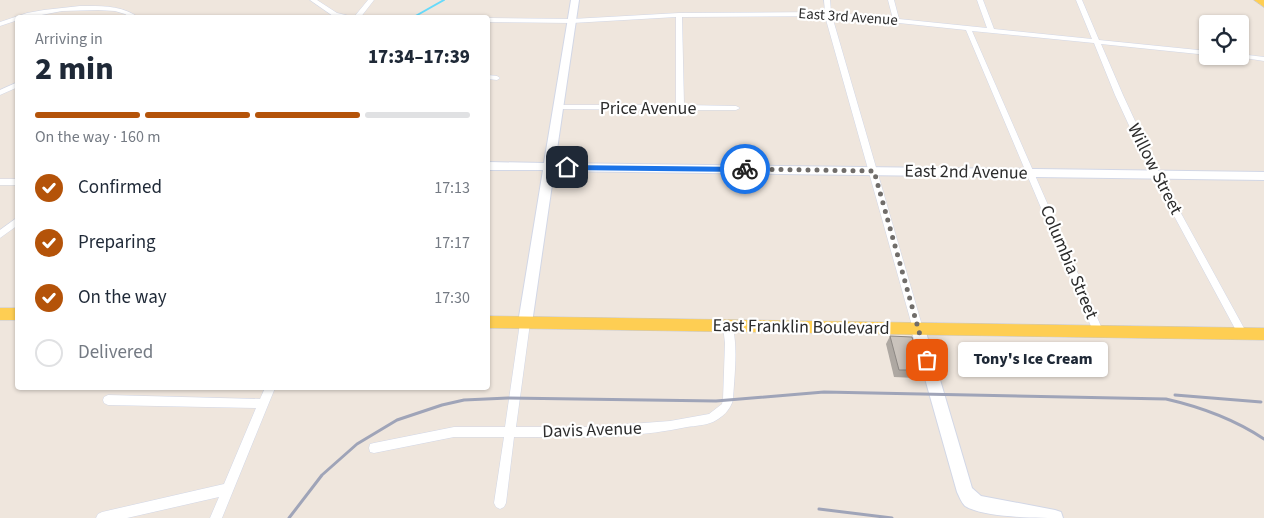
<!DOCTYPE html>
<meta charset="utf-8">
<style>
body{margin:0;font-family:"Source Sans 3",sans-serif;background:#f6f6f7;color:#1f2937;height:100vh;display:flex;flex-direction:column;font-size:19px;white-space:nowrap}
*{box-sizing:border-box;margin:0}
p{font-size:16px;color:#747a83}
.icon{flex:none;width:28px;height:28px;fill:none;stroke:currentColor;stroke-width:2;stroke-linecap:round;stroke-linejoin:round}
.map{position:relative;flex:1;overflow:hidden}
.side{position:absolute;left:15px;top:15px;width:475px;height:375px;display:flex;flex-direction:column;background:#fff;border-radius:5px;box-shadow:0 1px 4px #0004}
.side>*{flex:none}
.controls{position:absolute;left:1199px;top:15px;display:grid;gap:10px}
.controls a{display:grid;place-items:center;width:50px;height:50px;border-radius:5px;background:#fff;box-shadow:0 1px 4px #0004;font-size:25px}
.pin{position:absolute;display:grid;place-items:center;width:42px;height:42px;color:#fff;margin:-21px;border-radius:10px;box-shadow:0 2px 8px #0006}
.courier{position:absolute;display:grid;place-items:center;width:50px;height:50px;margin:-25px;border:4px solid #1a73e8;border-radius:50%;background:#fff;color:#222;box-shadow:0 1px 6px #0007}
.bubble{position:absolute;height:35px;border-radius:5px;background:#fff;box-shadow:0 1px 4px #0004;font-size:16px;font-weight:800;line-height:35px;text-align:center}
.headline em{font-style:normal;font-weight:800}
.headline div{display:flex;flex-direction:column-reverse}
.headline{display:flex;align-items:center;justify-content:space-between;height:85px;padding:0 20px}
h1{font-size:32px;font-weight:800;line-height:38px}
.bar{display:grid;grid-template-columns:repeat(4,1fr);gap:8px 5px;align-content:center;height:60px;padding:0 20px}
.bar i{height:6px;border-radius:4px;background:#e0e1e3}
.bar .on{background:#b45309}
.bar p{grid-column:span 4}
ol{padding:0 20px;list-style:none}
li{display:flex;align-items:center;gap:15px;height:55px}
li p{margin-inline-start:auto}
li .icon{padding:5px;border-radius:50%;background:#b45309;color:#fff;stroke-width:4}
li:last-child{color:#747a83}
li i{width:28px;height:28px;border:2px solid #e0e1e3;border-radius:50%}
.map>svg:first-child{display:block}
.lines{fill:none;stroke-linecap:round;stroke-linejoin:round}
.stream{stroke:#67dafa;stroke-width:2}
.street-casing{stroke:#d2d7e6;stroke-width:1}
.secondary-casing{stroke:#d2d7e6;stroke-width:2}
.primary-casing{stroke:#c8c8c8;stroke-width:1}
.street{fill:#fff;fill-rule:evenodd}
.secondary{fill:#fff;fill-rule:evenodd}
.primary{fill:#fece53;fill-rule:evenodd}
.rail{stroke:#9fa4b8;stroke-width:3}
.wall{fill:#aea8a2}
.building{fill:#cac3bc;stroke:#8d8884}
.route{fill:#1a73e8}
.done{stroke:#706d6a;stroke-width:5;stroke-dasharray:0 9}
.labels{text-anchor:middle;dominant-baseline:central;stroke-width:4.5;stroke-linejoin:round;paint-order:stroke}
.far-street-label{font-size:15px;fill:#2c2c2c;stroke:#fff}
.street-label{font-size:18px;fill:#2c2c2c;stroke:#fff}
</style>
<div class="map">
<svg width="1264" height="518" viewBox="0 0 1264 518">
<rect width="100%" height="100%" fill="#efe6dd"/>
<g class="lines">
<!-- stream -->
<path class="stream" d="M412,18L444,0"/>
<!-- street casing -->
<g class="street-casing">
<path id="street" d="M310,0H317L337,13L354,17L368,0H374L360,18L333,16Z
M824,0H830L831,12L893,19L888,0H894L899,19L987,28L977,0H983L994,29L1092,39L1076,0H1082L1099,40L1208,51V55L1101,44L1123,95L1160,175L1245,330L1247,333L1245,336L1242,337L1239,336L1152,175L1115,95L1094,43L972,31L1103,331L1101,334L1098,335L1095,334L1093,331L966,30L832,16L923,329L921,332L918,333L915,332L913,329L825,16L682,17L684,105L736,106L740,108L736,110H683L680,111L677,110L560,109L556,107L560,105H676V17L572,23L488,22V18L572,19L679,13L825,12Z
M80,6C100,6 123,5 139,18H131L125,14L115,11L98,10L62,11L26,18H18V20L0,26V22L27,13L44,10Z
M1240,54L1264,57V61L1238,57L1237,56H1240Z
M488,75L497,76L500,78L497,80L488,79Z
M18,82V87L0,95V90Z
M0,179H18V185H0Z
M18,217V225L0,238V230Z
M525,319L528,320L530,323L516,427H591L670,421L709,414L722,404L723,400L725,343L723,326L725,323L728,322L731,323C739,342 734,379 733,400C730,410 723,417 713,422C706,425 695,426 687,427C631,439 572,437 514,437L506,503L504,507L500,509L496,507L494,503L504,437H454L374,453L370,452L369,448L370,444L374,443L454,427H505L520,323L522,320Z
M265,388H275L222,518H210L219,497L127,518H96L98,514L102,512L224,484L256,408L108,405L104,403L103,400L104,397L108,395L260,399Z"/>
</g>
<!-- secondary casing -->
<g class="secondary-casing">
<path id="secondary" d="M571,0H579L555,163L1264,172V180L554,171L532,323L530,327L525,329L520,327L518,323L543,170H488V162L544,163Z
M918,323L923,325L925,329L972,488L981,496L1055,510L1061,512L1063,518C1040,518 984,518 965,506C961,502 959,496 957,492L911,329L913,325Z"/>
</g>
<!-- primary casing -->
<g class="primary-casing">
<path id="primary" d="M1254,0H1264V7Z
M0,308H18V320H0Z
M488,316L1264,328V340L488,328Z"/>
</g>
<!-- street -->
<use href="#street" class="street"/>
<!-- secondary -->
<use href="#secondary" class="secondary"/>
<!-- primary -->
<use href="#primary" class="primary"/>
<!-- rail -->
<path class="rail" d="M1175,395L1261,402
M819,509L892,518
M289,518L322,475L357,444L397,420L442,405L464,400L508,398L716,401L824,392L1166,399C1201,407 1234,419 1264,439"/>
</g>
<!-- wall -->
<path class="wall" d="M890,336L921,370L916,378L894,377L886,344Z"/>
<!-- building -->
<path class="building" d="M890,336L912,337L921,370H899Z"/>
<!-- route -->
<path class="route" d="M565,165L745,167L748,169L745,172L567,170L564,167Z"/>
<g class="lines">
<!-- done -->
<path class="done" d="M745,169L874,171L927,360"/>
</g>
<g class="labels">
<!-- far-street labels -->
<g class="far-street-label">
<text transform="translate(848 17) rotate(4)">East 3rd Avenue</text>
</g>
<!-- street labels -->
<g class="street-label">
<text x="648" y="108">Price Avenue</text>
<text transform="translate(1155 169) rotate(63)">Willow Street</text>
<text transform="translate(966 172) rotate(1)">East 2nd Avenue</text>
<text transform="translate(1069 262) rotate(67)">Columbia Street</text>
<text transform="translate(801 327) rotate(1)">East Franklin Boulevard</text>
<text transform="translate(592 430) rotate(-2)">Davis Avenue</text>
</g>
</g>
</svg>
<div class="controls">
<a><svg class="icon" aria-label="locate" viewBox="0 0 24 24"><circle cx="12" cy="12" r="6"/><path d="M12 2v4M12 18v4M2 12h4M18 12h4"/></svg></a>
</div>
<div class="pin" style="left:927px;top:360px;background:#ea580c"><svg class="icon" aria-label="bag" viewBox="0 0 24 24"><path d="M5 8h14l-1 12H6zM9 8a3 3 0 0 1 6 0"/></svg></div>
<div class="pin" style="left:567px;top:167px;background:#1f2937"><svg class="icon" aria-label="home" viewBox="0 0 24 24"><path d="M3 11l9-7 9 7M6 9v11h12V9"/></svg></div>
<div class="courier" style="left:745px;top:169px"><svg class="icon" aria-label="bike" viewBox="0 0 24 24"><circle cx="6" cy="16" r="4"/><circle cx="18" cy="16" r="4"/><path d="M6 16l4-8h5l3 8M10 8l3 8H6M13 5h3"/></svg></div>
<div class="bubble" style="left:958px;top:342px;width:150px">Tony's Ice Cream</div>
<section class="side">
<div class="headline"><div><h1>2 min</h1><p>Arriving in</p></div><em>17:34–17:39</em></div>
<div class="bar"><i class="on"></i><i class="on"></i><i class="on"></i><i></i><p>On the way · 160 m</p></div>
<ol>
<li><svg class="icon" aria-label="check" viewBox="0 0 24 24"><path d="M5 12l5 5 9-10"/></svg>Confirmed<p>17:13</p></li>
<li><svg class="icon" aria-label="check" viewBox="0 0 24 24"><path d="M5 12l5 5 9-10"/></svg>Preparing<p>17:17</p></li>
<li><svg class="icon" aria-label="check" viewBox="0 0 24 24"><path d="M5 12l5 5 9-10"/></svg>On the way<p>17:30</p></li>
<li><i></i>Delivered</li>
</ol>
</section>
</div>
